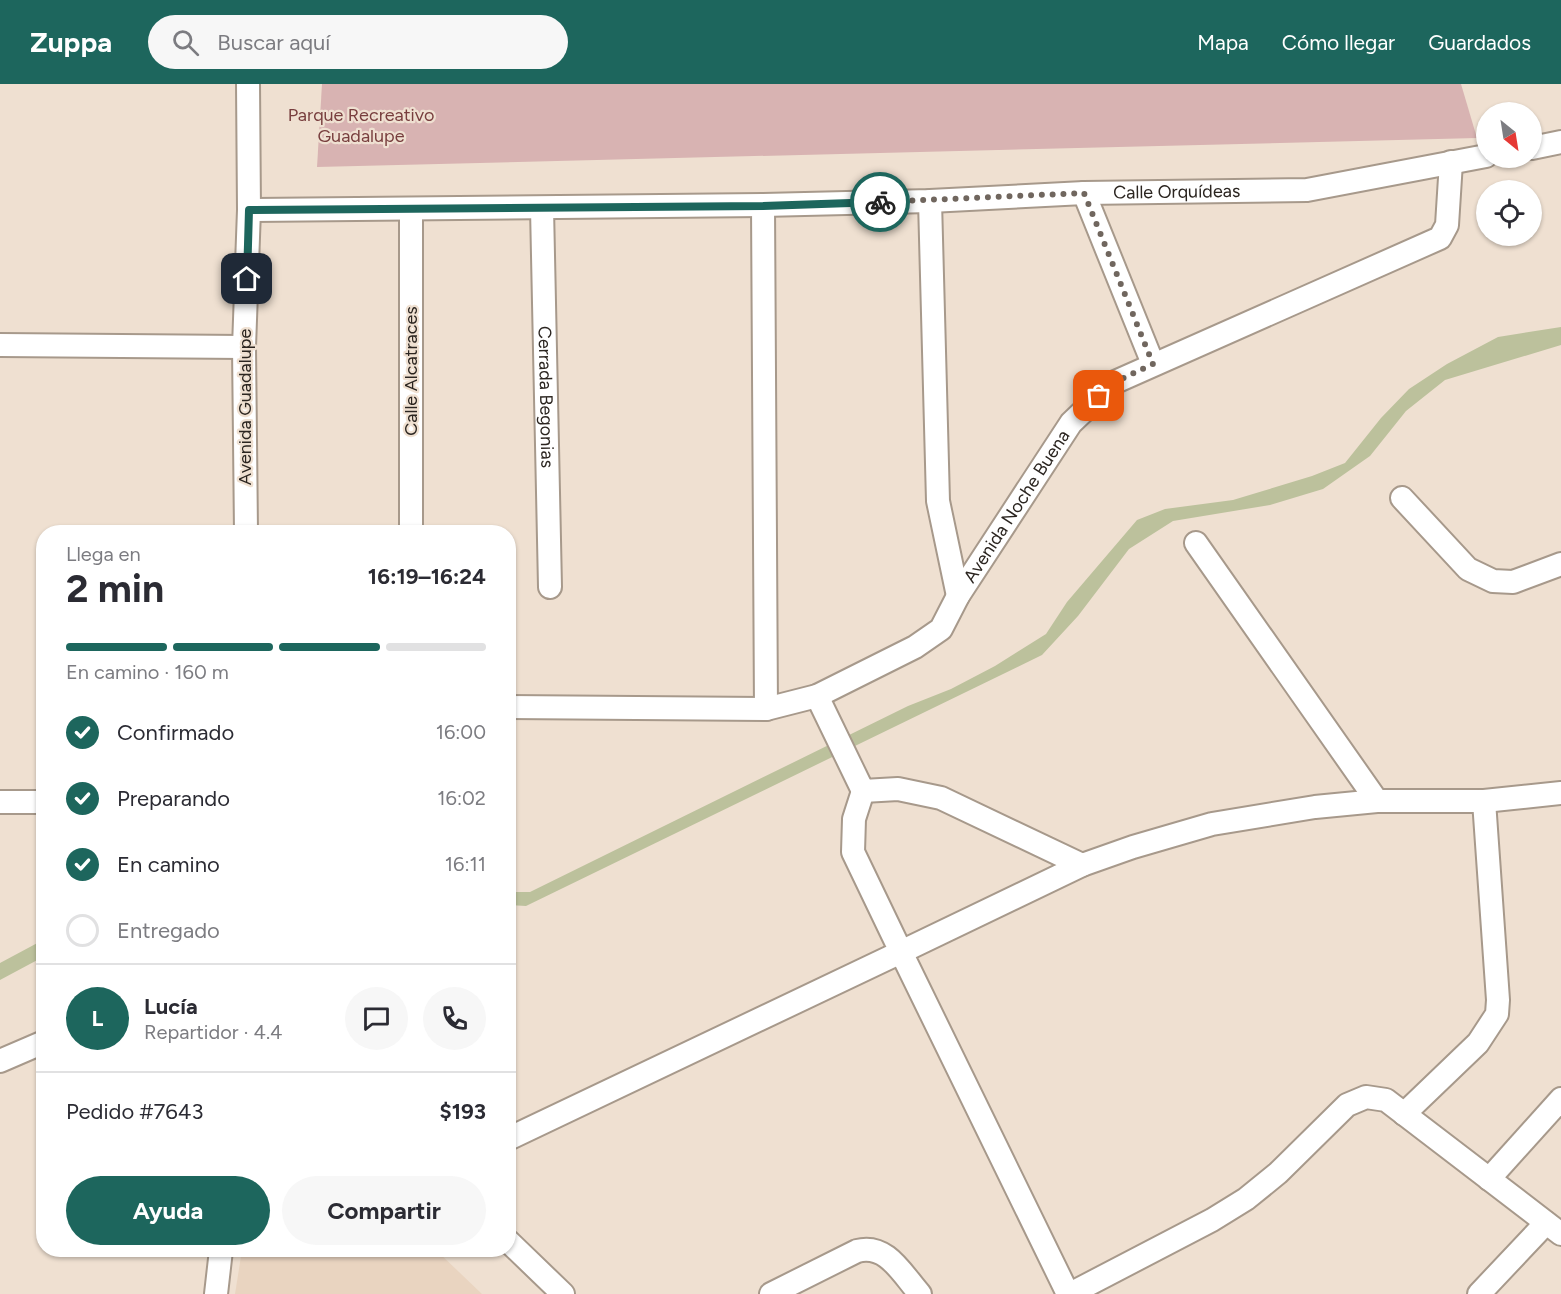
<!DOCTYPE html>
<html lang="es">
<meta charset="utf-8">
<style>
body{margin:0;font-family:Figtree,sans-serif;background:#f7f7f7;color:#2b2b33;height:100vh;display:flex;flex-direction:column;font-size:22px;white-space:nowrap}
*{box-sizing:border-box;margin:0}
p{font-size:20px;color:#7c7c81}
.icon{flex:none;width:33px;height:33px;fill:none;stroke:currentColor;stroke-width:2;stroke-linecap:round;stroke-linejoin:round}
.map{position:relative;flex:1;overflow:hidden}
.drawer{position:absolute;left:36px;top:441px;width:480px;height:732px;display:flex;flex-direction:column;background:#fff;border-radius:24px;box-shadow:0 2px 4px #0004}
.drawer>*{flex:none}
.needle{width:39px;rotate:150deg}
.buttons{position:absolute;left:1476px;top:18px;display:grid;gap:12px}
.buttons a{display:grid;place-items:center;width:66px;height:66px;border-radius:50%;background:#fff;box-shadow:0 2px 4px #0004;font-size:30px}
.pin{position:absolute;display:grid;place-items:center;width:51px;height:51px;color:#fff;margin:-26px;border-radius:12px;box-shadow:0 3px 9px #0006}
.courier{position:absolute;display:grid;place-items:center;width:60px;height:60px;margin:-30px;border:4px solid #1d665d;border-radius:50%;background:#fff;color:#222;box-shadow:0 2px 8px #0007}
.headline em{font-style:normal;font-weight:700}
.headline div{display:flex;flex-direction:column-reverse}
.headline{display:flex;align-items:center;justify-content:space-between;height:102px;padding:0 30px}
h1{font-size:39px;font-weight:700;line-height:45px}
.bar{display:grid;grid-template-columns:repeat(4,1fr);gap:9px 6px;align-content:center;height:72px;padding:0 30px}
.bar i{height:8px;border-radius:4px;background:#e1e1e2}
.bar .current{background:#1d665d}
.bar p{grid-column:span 4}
.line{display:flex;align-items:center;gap:15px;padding:0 30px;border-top:2px solid #e1e1e2}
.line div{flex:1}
.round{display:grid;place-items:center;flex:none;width:63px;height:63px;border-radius:32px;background:#f7f7f7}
ol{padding:0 30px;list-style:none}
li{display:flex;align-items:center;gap:18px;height:66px}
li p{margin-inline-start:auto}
li .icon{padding:6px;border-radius:50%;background:#1d665d;color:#fff;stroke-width:4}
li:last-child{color:#7c7c81}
li i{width:33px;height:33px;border:3px solid #e1e1e2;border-radius:50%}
.primary-button{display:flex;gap:12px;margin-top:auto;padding:12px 30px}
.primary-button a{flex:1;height:69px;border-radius:36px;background:#1d665d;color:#fff;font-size:24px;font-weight:700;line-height:69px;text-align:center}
.primary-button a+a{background:#f7f7f7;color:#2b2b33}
header{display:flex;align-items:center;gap:36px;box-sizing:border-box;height:84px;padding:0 30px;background:#1d665d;color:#fff}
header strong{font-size:28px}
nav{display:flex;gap:33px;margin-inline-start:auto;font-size:21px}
.search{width:420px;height:54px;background:#f7f7f7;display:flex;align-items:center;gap:15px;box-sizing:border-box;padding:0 21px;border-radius:33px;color:#7c7c81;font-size:22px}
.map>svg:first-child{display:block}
.built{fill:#e9d4c0}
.green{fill:#d8b3b2}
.water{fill:#bcc19c}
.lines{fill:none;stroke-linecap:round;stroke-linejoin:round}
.minor-casing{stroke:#a7998b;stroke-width:26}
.minor{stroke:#fff;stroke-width:22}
.done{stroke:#70665e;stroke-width:6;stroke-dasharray:0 10.8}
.route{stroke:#1d665d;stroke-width:8}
.labels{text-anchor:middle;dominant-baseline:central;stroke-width:4.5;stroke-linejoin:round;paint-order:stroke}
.park-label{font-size:18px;fill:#783e3e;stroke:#efe0d1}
.street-label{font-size:18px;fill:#2b2520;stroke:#efe0d1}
</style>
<header>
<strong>Zuppa</strong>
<div class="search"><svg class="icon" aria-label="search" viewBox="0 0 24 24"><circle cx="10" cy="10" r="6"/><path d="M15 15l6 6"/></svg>Buscar aquí</div>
<nav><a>Mapa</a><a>Cómo llegar</a><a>Guardados</a></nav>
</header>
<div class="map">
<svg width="1561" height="1210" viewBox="0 0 1561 1210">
<rect width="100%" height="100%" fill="#efe0d1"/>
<!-- built -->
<path class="built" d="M242,1166H436L482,1210H235Z"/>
<!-- green -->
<path class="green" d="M322,0H1461L1477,54L317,83Z"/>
<!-- water -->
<path class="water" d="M1561,243V261L1445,296L1406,327L1370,372L1323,405L1270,421L1173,437L1129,465L1078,532L1042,571L526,822L509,821L508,808H530L908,622L951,605L995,582L1046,550L1067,518L1137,436L1165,425L1233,416L1312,392L1345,379L1381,334L1409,305L1447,280L1498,253Z
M43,856V873L0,896V879Z"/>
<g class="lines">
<!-- minor casing -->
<g class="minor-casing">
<g id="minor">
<path d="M1532,64L1561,58"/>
<path d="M1084,109L1153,280"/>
<path d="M930,117L938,417L958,512"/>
<path d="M763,121L766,625"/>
<path id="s1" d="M542,124L550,503"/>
<path d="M411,125V448"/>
<path id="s2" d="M249,126L763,121L930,117L1084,109L1307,106L1486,72"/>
<path d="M0,261L244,263"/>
<path d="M1402,414L1468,485L1493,497L1513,498L1561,480"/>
<path d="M246,448L244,263L249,126L248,0"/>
<path d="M1196,459L1377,717"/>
<path d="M817,612L863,707L898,705L941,714L1082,781L1133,763L1212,740L1315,723L1377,717H1484L1561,709"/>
<path id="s3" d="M508,623L766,625L817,612L915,563L941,545L958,512L1071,339L1113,299L1440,154L1447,141L1451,78"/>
<path d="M0,718H44"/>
<path d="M0,977L44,958"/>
<path d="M1404,1030L1478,959L1497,930L1498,916L1484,717"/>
<path d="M508,1055L901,868L853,768L854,735L863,707"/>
<path d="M1489,1095L1561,1015"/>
<path d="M508,1157L563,1210"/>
<path d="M216,1210L221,1166"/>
<path d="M771,1210L857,1167C887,1159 902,1190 920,1210"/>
<path d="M1068,1210L901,868L1082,781"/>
<path d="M1070,1210L1212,1136L1246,1115L1278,1089L1347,1021L1366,1013L1386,1016L1561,1150"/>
<path d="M1479,1210L1546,1139"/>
</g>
</g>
<!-- minor -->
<use href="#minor" class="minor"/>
</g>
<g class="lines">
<!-- done -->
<path class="done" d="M880,118L1084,109L1153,280L1113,299L1099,312"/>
<!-- route -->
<path class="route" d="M247,195L249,126L763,122L880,118"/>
</g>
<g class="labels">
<!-- park labels -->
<g class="park-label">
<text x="361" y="31">Parque Recreativo<tspan x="361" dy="21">Guadalupe</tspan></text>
</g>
<!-- street labels -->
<g class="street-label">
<text stroke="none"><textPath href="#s2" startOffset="928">Calle Orquídeas</textPath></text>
<text transform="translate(411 287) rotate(-90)">Calle Alcatraces</text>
<text stroke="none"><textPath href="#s1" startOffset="189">Cerrada Begonias</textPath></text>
<text transform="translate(245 323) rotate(-90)">Avenida Guadalupe</text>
<text stroke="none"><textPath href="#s3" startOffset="596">Avenida Noche Buena</textPath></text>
</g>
</g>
</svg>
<div class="buttons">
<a><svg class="needle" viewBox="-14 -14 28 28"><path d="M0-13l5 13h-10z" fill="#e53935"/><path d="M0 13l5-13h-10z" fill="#7c7c81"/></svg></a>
<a><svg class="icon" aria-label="locate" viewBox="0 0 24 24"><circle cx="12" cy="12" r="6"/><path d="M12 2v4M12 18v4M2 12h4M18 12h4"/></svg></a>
</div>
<div class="pin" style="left:1099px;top:312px;background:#ea580c"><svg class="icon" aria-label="bag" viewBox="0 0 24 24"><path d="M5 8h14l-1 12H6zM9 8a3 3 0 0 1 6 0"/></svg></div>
<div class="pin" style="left:247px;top:195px;background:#1f2937"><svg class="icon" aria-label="home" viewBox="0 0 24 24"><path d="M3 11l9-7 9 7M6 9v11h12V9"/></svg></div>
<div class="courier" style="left:880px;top:118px"><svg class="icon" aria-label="bike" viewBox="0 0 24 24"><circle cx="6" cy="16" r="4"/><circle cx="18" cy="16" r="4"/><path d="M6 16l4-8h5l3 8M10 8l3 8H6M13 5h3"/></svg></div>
<section class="drawer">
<div class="headline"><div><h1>2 min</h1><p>Llega en</p></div><em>16:19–16:24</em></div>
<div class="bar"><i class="current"></i><i class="current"></i><i class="current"></i><i></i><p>En camino · 160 m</p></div>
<ol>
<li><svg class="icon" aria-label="check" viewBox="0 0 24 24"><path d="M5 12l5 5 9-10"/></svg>Confirmado<p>16:00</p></li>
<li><svg class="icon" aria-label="check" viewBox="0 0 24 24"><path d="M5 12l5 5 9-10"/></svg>Preparando<p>16:02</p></li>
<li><svg class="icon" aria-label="check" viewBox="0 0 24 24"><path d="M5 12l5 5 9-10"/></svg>En camino<p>16:11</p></li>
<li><i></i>Entregado</li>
</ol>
<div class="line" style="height:108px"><b class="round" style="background:#1d665d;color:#fff">L</b><div><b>Lucía</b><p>Repartidor · 4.4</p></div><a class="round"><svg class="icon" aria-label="chat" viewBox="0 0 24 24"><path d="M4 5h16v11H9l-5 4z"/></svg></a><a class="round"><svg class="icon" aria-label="phone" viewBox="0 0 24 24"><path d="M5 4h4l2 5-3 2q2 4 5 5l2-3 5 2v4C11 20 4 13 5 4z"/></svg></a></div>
<div class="line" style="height:78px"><div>Pedido #7643</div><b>$193</b></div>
<div class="primary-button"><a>Ayuda</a><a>Compartir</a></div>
</section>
</div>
